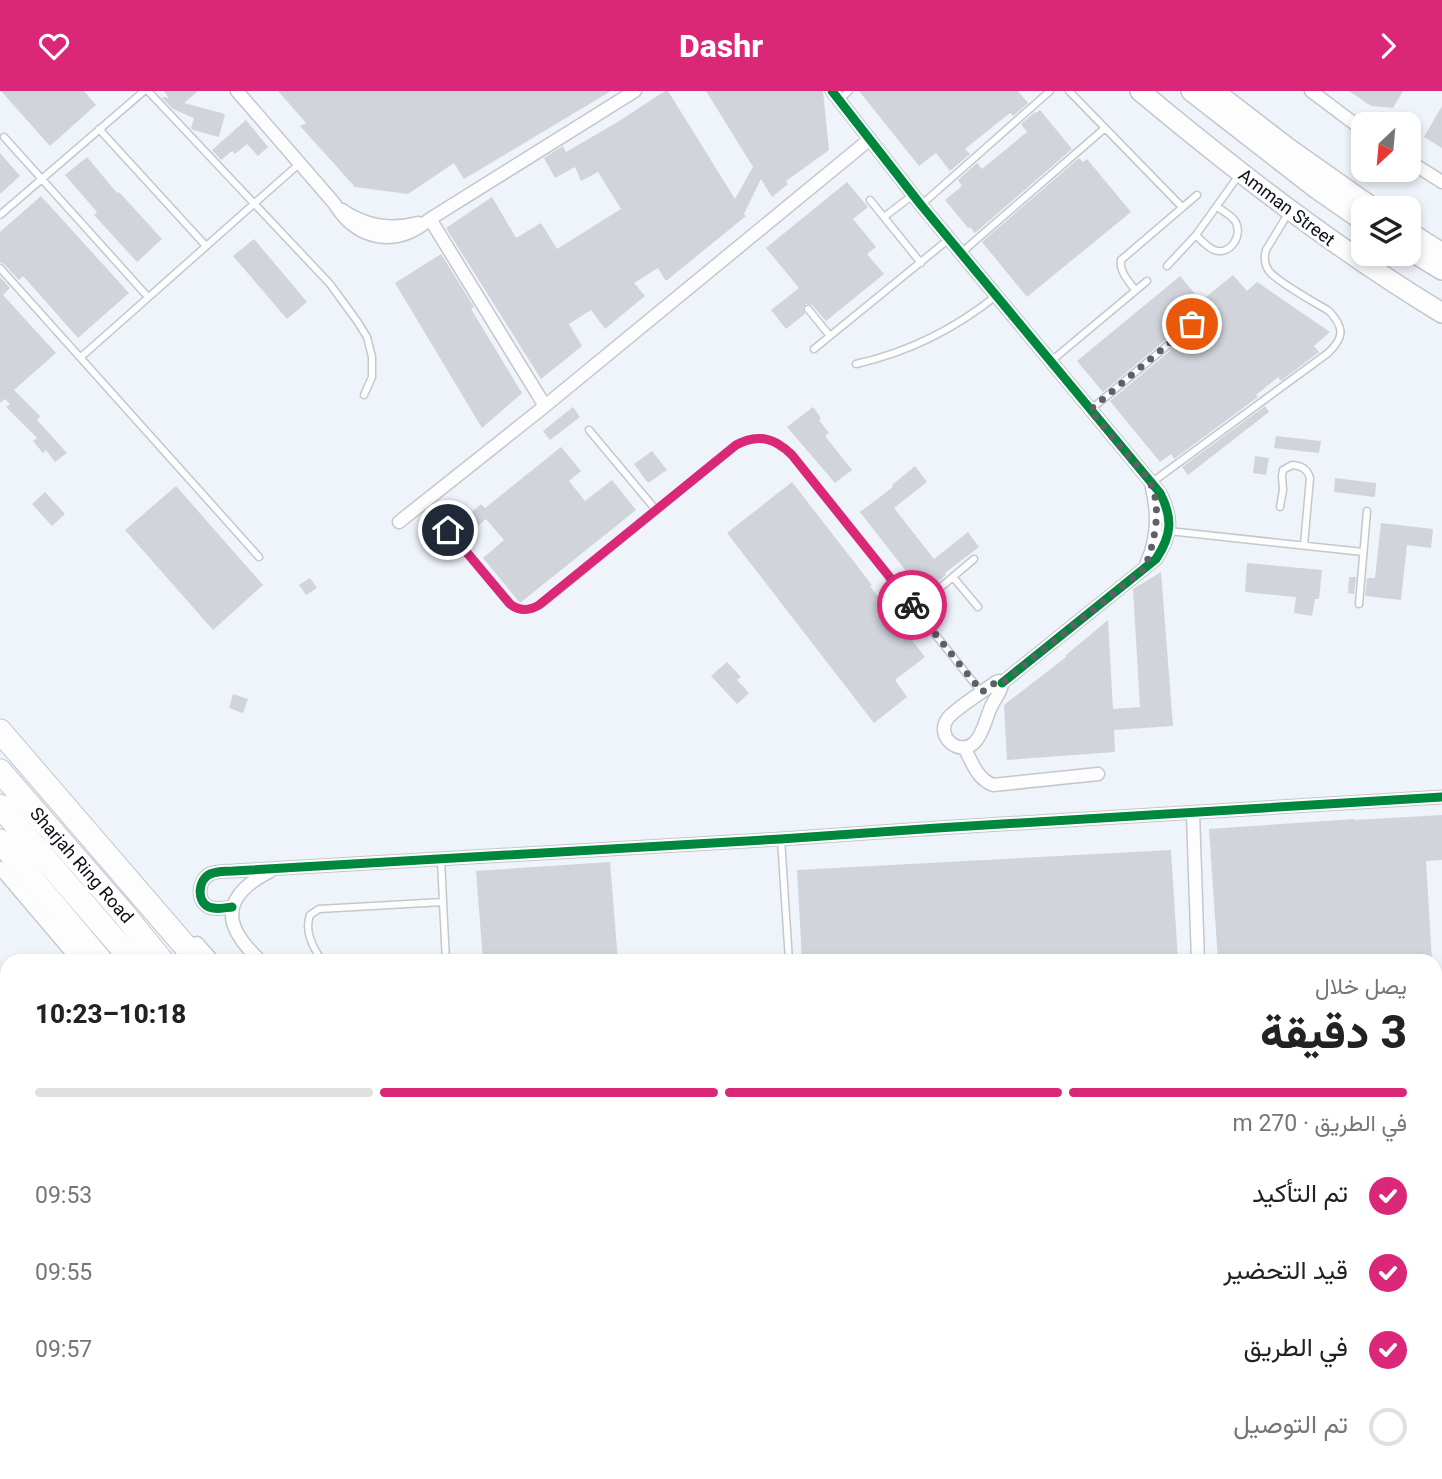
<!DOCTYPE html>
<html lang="ar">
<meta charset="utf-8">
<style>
body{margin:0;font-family:Roboto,Vazirmatn,sans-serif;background:#f6f6f6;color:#222;direction:rtl;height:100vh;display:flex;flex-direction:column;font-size:26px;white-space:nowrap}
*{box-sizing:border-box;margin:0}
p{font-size:23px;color:#767676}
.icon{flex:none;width:38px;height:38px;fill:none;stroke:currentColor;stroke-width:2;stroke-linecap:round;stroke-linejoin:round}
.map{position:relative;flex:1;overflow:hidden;direction:ltr}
.sheet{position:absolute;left:0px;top:863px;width:1442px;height:527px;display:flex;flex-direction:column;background:#fff;border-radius:21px 21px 0 0;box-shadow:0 4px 10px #0003;direction:rtl}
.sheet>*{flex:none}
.needle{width:46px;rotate:206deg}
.controls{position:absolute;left:1351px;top:21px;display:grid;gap:14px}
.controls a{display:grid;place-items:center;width:70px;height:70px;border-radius:14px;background:#fff;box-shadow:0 4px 10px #0003;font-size:35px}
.pin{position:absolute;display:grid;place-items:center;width:60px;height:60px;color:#fff;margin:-30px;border:4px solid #fff;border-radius:50%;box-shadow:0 2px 7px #0007}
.courier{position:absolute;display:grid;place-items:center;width:70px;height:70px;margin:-35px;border:5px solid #db2777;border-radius:50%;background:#fff;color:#222;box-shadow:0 2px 9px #0007}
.head em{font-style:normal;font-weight:800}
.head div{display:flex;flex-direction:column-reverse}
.head{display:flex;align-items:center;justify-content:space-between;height:119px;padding:0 35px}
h1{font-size:46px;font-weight:800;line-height:52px}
.bar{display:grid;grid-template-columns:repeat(4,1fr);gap:10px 7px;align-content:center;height:84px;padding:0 35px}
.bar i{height:9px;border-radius:5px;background:#e0e0e0}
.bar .active{background:#db2777}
.bar p{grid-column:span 4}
ol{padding:0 35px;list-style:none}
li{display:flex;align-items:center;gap:21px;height:77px}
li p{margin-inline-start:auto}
li .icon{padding:7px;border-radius:50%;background:#db2777;color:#fff;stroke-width:4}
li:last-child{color:#767676}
li i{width:38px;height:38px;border:4px solid #e0e0e0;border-radius:50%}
header{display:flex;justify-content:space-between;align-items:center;height:91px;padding:0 35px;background:#db2777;color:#fff;font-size:32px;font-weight:800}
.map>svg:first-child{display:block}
.building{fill:#d1d5db}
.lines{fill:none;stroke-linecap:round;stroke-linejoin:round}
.service-casing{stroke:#c3c7ce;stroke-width:9}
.minor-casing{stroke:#c3c7ce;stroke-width:15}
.secondary-casing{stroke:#c3c7ce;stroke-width:20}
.primary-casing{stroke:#c3c7ce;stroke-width:22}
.motorway-casing{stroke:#c3c7ce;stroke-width:25}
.service{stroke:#fdfdfe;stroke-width:6}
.minor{stroke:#fdfdfe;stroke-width:12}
.secondary{stroke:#fdfdfe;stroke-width:18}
.primary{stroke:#fdfdfe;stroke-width:19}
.motorway{stroke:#fdfdfe;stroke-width:23}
.cycleway-casing{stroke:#fff;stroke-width:13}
.cycleway{stroke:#00873e;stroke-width:9}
.done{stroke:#5d6067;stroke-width:7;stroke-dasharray:0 12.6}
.route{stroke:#db2777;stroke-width:9}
.labels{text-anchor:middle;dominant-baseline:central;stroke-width:6;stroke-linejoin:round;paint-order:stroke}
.street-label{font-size:18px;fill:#0e1118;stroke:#fff}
</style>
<header><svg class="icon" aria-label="forward" viewBox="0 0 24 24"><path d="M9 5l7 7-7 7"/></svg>Dashr<svg class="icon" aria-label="heart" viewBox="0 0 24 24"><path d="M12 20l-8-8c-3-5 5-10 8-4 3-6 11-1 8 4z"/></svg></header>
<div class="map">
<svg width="1442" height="1388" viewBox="0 0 1442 1388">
<rect width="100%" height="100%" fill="#eff3fa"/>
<!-- building -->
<path class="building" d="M1,0H84L96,14L50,55Z
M164,0H198L184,12L225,23L219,46L193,39L191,37L194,27L173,18L162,7L163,6L169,7Z
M278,0H611L464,88L454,72L408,103L355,96L300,35L306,32Z
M665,0H668L735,108L753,76L706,0H823L829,59L786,90L788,93L772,106L761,88L744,123L746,125L666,190L658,177L634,192L645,205L605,238L591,219L569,233L582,255L541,288L446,137L492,106L516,147L541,132L557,158L621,118L598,81L581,90L575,76L555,87L544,67L563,55L566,61L616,32Z
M859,0H1018L1028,12L1013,25L1010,22L965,58L970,63L950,80L936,62L919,75Z
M1349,0H1403L1393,17L1371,15Z
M1442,15V57L1424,46Z
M1040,19L1072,58L975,142L970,136L968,137L945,109L962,95L958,89L977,72L982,78L1027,41L1021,33L1035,21L1036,22Z
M246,29L268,56L258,65L247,53L235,63L232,60L221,69L212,59Z
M0,62L20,85L0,103Z
M87,66L117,102L119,101L162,148L137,171L94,124L97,121L65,84Z
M1079,67L1083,71L1087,68L1131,121L1027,206L982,151Z
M847,91L868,116L853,128L876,156L867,163L884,183L826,230L812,214L806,213L803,217L805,223L786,238L771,219L799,197L766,157Z
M41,105L129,202L78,247L23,185L19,189L4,173L0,171V141Z
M254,148L307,211L287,228L233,165Z
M441,163L474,216L471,218L522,302L482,337L395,192Z
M1233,184L1247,200L1257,191L1330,241L1314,255L1319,261L1281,290L1278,286L1256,304L1258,306L1174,368L1171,363L1160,371L1110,310L1196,238L1197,235V231L1193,229L1188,230L1103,301L1077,270L1180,185L1201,210Z
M0,186L10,197L3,204L56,262L14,299L40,325L37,329L67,362L55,371L46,359L43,362L33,350L37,347L6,316L10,313L5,308L0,312Z
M1265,315L1269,321L1188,384L1182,376Z
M573,316L580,326L550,349L543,340Z
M813,316L821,327L819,329L829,342L825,345L852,379L835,392L787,336Z
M1276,345L1321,350L1319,362L1274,357Z
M561,356L581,380L569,390L585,410L612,389L636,419L520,512L483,467L504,449L486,428L469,443L459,432L481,413L485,417Z
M652,360L667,379L648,392L634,373Z
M1255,365L1269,367L1266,384L1253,382Z
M915,375L927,391L894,417L934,468L968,441L979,456L945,482L946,484L923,502L860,421L893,396L892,394Z
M1335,387L1376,392L1375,406L1334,401Z
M792,391L872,494L870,495L925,566L895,589L907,606L874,632L727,442Z
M176,395L263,494L213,539L125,439Z
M45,401L65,423L52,435L32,413Z
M1381,432L1433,438L1431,457L1407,454L1401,509L1365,505L1367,487H1375Z
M1247,472L1322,479L1319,508H1315L1312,525L1294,522L1296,506L1245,501Z
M1161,481L1173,635L1114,639L1115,661L1007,669L1004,614L1066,566V564L1108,529L1113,618L1140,616L1133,498Z
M1349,486H1356L1354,503L1348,502Z
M310,487L317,497L306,504L299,494Z
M727,571L741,586L737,589L749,602L737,613L711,585Z
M233,603L248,608L243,622L229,617Z
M1442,724V769L1426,770L1432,870H1218L1209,738L1355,728V729Z
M1171,759L1178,870H802L797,779Z
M610,771L618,870H483L476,780Z"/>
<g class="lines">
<!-- service casing -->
<g class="service-casing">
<path id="service" d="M148,0L330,193L357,230L367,246L372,266V286L364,304
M1069,0L1182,116
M839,9L849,0
M99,38L206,155
M4,46L148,206
M870,109L921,172
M921,114L1050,0
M0,124L144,0
M884,126L913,104
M1196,144C1201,149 1207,156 1214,159C1230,165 1244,144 1235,130C1231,124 1223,120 1217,116
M961,162L1105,37
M1167,175L1196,144L1239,84
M0,177L259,466
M1135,199C1129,190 1119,181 1121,169L1197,104
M808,218L830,245
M814,258L949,148
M81,266L299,73
M1050,271L1147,190
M856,273C909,261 954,239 997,204
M1090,319L1192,234
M589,339L656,419
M1151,392L1328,262C1344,247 1345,237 1329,220C1316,212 1277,191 1269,180C1264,173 1264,166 1266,159L1289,121
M1280,416L1283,399L1282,385L1283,379L1292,374C1301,375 1307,377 1310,387L1304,454
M448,439L510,513C522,521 532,520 544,511L736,354C757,342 775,347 792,364L982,602
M1169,440L1363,461
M953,486L978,516
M1359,513L1367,420
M915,518L974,468
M781,748L789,870
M441,768L443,811
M322,870C313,856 304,841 310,824L319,818L443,811L446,870
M0,1316L7,1320
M41,1382L43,1388
M1320,1382L1323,1388
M1349,1388L1356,1382"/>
</g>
<!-- minor casing -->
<g class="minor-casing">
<path id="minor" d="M237,0L334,112C357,150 396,157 430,128L635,0
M832,0L921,114L1160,402C1173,427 1172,444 1156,468L1002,592
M1311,0L1363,39
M1409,70L1442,91
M342,119C365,135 392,139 418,132
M430,128L545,315
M399,431L545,315L870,48
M1147,471C1158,447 1158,422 1152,397
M999,590L1002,592C1002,601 994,608 991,616C986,627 983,643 975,651C960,667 934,645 948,627C956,617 984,600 996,591Z
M964,656C972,671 977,688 993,694L1098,683
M1193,722L1198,870
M0,777L79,870
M232,816C225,817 216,819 209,816C196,810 198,789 210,783C217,780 226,780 233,780L781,748L937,737L1442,706
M197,852L213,870
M260,870C254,863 246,856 241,848C219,817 241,795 269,781
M1435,946L1442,945
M0,1040L7,1039
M1435,1044H1442
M1435,1252L1442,1251
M162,1382L167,1388
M486,1382L489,1388
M999,1382L1001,1388
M1201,1382L1203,1388
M1398,1382L1400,1388"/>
</g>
<!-- secondary casing -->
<g class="secondary-casing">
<path id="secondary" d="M1435,979H1442
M1435,1015H1442
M0,1062H7
M0,1091H7"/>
</g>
<!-- primary casing -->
<g class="primary-casing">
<path id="primary" d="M1140,0C1236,80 1335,157 1442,222
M1191,0L1317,98L1363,130
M1214,0L1288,57L1373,117
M1409,141L1442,162
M1409,159L1442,179
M0,1106L7,1108
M183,1382L195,1388
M299,1388L300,1382
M421,1388L422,1382"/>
</g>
<!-- motorway casing -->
<g class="motorway-casing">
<path id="motorway" d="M0,640L198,870
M0,680L124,823L162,870
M0,715L133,870
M0,750L101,870
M358,1382V1388
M376,1382V1388"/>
</g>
<!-- service -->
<use href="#service" class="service"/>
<!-- minor -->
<use href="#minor" class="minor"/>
<!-- secondary -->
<use href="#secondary" class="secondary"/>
<!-- primary -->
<use href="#primary" class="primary"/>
<!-- motorway -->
<use href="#motorway" class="motorway"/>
<!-- cycleway casing -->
<g class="cycleway-casing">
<path id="cycleway" d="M832,0L921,114L1160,402C1173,427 1172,444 1156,468L1002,592
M232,816C225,817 216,819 209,816C196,810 198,789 210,783C217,780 226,780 233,780L781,748L937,737L1442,706"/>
</g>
<!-- cycleway -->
<use href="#cycleway" class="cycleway"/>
</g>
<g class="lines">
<!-- done -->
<path class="done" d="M912,514L982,601L996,591L1002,592L1144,478C1154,455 1163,415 1150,392C1146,384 1138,377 1133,370C1118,353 1104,336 1090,319L1192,233"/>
<!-- route -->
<path class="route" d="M448,439L510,513C519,520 529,520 539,514L736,354C758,342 775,347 792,364L912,514"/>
</g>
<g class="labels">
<!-- street labels -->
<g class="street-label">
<text transform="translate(1287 116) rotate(37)">Amman Street</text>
<text transform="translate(82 774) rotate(49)">Sharjah Ring Road</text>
</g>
</g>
</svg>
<div class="controls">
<a><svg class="needle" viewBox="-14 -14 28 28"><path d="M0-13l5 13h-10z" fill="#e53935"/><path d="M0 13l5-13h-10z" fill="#767676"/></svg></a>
<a><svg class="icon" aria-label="layers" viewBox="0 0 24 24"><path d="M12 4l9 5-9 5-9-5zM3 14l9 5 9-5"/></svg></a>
</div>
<div class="pin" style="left:1192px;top:233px;background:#ea580c"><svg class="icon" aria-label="bag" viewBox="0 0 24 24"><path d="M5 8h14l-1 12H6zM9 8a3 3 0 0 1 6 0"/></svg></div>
<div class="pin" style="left:448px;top:439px;background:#1f2937"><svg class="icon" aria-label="home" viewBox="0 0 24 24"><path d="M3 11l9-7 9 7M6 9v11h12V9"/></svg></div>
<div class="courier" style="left:912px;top:514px"><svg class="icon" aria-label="bike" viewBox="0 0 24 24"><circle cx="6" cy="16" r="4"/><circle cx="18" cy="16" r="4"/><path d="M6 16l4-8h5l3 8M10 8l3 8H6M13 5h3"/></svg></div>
<section class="sheet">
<div class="head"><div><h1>3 دقيقة</h1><p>يصل خلال</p></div><em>10:18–10:23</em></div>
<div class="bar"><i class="active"></i><i class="active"></i><i class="active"></i><i></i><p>في الطريق · 270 m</p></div>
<ol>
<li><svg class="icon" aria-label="check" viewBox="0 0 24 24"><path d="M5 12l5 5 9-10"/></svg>تم التأكيد<p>09:53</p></li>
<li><svg class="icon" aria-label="check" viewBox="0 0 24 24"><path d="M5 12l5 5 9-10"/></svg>قيد التحضير<p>09:55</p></li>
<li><svg class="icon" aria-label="check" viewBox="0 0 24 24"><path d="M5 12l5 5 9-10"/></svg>في الطريق<p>09:57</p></li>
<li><i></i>تم التوصيل</li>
</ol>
</section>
</div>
